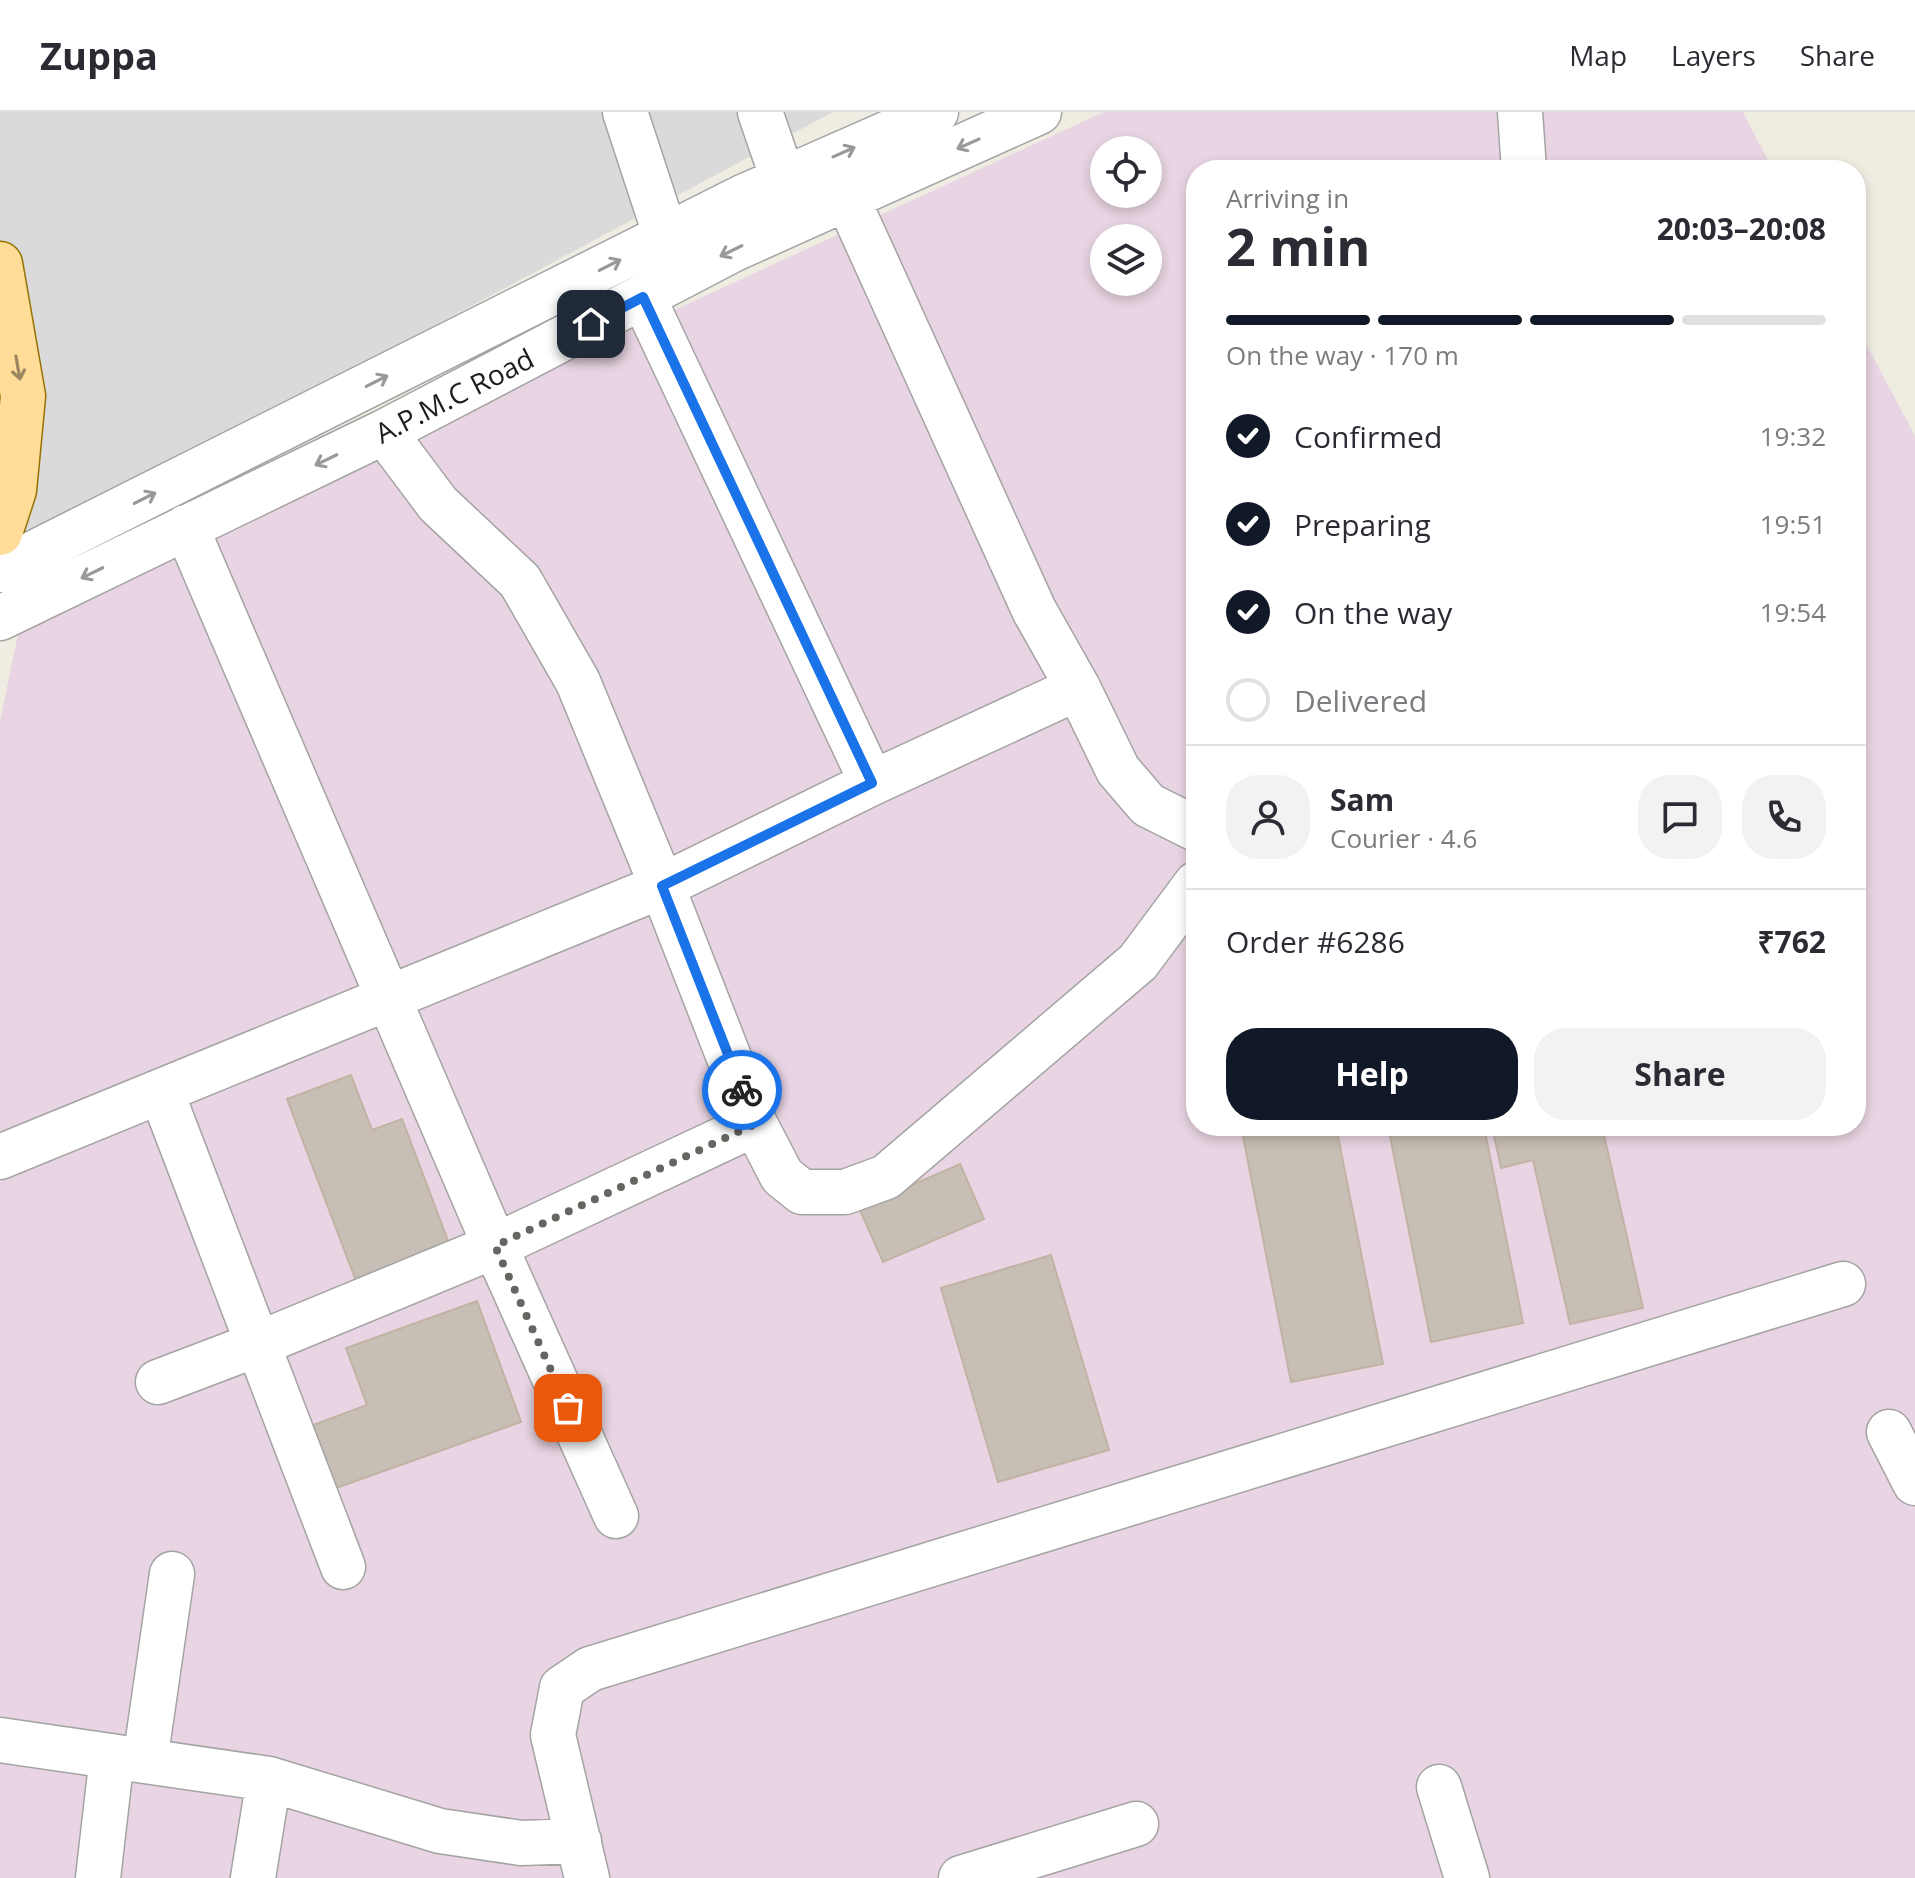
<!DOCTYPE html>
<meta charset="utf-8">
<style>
body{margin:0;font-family:"Open Sans",sans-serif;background:#f2f2f3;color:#2b2b33;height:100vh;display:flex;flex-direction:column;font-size:30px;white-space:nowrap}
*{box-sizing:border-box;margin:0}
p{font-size:26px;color:#7c7c81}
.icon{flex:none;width:44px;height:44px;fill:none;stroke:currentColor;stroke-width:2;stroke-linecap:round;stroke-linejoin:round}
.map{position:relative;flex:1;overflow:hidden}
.sheet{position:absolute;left:1186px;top:48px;width:680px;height:976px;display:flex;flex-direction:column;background:#fff;border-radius:32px;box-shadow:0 4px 12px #0003}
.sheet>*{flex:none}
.controls{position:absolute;left:1090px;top:24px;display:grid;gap:16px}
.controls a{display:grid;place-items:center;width:72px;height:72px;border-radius:50%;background:#fff;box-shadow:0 4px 12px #0003;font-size:40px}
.pin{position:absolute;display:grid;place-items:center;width:68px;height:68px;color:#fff;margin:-34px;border-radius:16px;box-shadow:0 4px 12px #0006}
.courier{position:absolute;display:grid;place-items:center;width:80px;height:80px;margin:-40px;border:6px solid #1a73e8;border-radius:50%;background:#fff;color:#222;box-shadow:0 2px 10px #0007}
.summary em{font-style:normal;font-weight:700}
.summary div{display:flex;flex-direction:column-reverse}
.summary{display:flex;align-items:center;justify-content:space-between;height:136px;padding:0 40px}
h1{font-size:52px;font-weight:700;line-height:60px}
.bar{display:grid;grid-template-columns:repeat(4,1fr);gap:12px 8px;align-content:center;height:96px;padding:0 40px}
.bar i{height:10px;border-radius:6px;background:#e1e1e2}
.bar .active{background:#111827}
.bar p{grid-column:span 4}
.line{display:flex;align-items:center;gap:20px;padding:0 40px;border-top:2px solid #e1e1e2}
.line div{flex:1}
.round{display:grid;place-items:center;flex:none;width:84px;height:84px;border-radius:32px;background:#f2f2f3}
ol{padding:0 40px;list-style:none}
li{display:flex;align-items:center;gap:24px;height:88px}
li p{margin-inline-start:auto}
li .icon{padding:8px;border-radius:50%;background:#111827;color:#fff;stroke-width:4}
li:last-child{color:#7c7c81}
li i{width:44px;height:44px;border:4px solid #e1e1e2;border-radius:50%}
.button{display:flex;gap:16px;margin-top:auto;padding:16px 40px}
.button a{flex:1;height:92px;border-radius:32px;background:#111827;color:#fff;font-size:32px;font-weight:700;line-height:92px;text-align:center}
.button a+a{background:#f2f2f3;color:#2b2b33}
header{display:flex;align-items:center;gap:48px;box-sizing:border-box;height:112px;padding:0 40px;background:#fff;border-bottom:2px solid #e1e1e2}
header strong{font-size:38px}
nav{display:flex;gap:44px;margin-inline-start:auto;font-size:28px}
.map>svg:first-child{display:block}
.residential{fill:#dbdada}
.industrial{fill:#e8d4e2;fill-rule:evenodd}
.building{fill:#c7beb5;stroke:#c1b3a4;stroke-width:2}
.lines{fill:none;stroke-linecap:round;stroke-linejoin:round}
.minor-casing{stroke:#a4a4a4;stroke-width:47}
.major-casing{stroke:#967200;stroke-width:47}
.minor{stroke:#fff;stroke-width:44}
.major{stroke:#ffdc97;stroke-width:44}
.oneway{stroke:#999}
.oneway2{stroke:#998660}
.done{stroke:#666562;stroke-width:8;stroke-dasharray:0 14.4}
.route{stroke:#1a73e8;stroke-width:10}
.labels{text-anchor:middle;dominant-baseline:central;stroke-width:6;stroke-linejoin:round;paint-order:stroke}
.street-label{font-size:28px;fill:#1d1d1d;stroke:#fff}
</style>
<header>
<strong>Zuppa</strong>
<nav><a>Map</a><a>Layers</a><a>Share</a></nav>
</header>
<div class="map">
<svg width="1915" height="1766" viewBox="0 0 1915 1766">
<rect width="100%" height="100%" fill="#efece2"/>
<!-- residential -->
<path class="residential" d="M0,0H833L0,447Z"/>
<!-- industrial -->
<path class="industrial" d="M1104,0H1743L1773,58H1196V1014H1856V213L1915,324V1766H0V609L23,498ZM1104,38H1148V82H1104ZM1104,126H1148V170H1104Z"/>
<!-- building -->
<path class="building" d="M351,963L372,1018L402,1007L450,1134L356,1169L287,987Z
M1241,1014H1336L1383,1252L1291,1270Z
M1388,1014H1484L1523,1211L1431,1230Z
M1492,1014H1602L1643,1196L1570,1212L1533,1048L1501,1056Z
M960,1052L984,1107L883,1150L859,1096Z
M1051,1143L1109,1338L998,1370L941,1176Z
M477,1189L521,1310L328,1379L305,1316L367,1293L346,1236Z"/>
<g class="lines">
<!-- minor casing -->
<g class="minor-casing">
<path id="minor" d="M625,0L666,125
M760,0L783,67
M1520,0L1524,58
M847,86L1034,498L1078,576
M643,185L872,671
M384,320L438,392L520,469L578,570L662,774L755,1012L782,1064L802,1080H845L886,1065L1138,850L1196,772
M186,415L495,1134L616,1404
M0,458L743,85L936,0
M0,506L384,320L734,137L1039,0
M161,979L343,1455
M0,1045L662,774L872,671L1078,576L1118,658L1148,693L1196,717
M158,1270L258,1232L495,1134L755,1012
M1889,1320L1915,1371
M0,1628L269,1667L440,1719L521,1731L579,1729
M145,1649L172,1462
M1439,1675L1467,1766
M98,1766L112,1644
M253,1766L269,1667
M587,1766L553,1623L562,1576L590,1557L1843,1172
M961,1766L1136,1712"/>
</g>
<!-- major casing -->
<g class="major-casing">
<path id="major" d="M0,152L23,284L14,378L0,421"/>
</g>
<!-- minor -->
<use href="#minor" class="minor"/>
<!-- major -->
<use href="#major" class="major"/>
</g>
<!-- one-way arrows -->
<defs><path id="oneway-shaft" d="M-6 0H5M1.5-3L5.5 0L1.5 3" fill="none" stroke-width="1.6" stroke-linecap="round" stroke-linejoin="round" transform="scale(2)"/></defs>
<g class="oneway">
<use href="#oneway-shaft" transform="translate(968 32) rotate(156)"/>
<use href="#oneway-shaft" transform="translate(844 40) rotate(-24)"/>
<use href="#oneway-shaft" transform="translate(731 139) rotate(154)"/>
<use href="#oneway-shaft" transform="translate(610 153) rotate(-27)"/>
<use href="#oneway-shaft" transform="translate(377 269) rotate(-27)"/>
<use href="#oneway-shaft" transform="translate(326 348) rotate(154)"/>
<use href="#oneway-shaft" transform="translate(145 386) rotate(-27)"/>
<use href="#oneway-shaft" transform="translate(92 461) rotate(154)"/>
</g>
<use class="oneway2" href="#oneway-shaft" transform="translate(18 256) rotate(80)"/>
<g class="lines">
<!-- done -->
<path class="done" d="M568,1296L495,1134L755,1012L742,978"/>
<!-- route -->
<path class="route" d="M591,212L643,185L872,671L662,774L742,978"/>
</g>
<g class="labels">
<!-- street labels -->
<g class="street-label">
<text transform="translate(454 283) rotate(-27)">A.P.M.C Road</text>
</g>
</g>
</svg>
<div class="controls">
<a><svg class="icon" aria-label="locate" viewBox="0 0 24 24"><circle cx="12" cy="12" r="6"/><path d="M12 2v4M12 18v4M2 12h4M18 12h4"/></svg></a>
<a><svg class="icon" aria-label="layers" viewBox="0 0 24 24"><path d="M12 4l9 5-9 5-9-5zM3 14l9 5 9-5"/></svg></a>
</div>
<div class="pin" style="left:568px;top:1296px;background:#ea580c"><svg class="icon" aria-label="bag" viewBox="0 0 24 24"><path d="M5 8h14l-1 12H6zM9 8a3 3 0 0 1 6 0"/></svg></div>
<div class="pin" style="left:591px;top:212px;background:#1f2937"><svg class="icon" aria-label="home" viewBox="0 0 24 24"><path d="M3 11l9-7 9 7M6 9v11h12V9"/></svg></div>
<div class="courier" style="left:742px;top:978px"><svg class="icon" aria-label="bike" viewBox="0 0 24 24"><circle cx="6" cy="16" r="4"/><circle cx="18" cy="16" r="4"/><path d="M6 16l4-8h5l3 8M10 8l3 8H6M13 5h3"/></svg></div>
<section class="sheet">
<div class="summary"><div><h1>2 min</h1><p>Arriving in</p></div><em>20:03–20:08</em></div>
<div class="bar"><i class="active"></i><i class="active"></i><i class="active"></i><i></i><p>On the way · 170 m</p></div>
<ol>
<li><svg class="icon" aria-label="check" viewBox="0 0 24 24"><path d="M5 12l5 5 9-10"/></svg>Confirmed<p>19:32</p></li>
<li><svg class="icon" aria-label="check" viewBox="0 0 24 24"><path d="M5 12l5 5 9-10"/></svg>Preparing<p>19:51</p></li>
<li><svg class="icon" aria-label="check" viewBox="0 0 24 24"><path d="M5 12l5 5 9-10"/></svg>On the way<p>19:54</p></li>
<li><i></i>Delivered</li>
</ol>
<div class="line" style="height:144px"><a class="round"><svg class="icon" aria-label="person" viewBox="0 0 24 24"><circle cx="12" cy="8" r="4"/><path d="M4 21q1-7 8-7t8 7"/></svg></a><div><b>Sam</b><p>Courier · 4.6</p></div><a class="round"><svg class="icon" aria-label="chat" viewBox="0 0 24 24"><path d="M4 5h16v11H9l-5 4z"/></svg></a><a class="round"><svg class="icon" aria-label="phone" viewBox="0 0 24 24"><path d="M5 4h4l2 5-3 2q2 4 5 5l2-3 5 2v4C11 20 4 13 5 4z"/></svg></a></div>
<div class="line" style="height:104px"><div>Order #6286</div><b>₹762</b></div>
<div class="button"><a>Help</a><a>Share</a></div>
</section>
</div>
